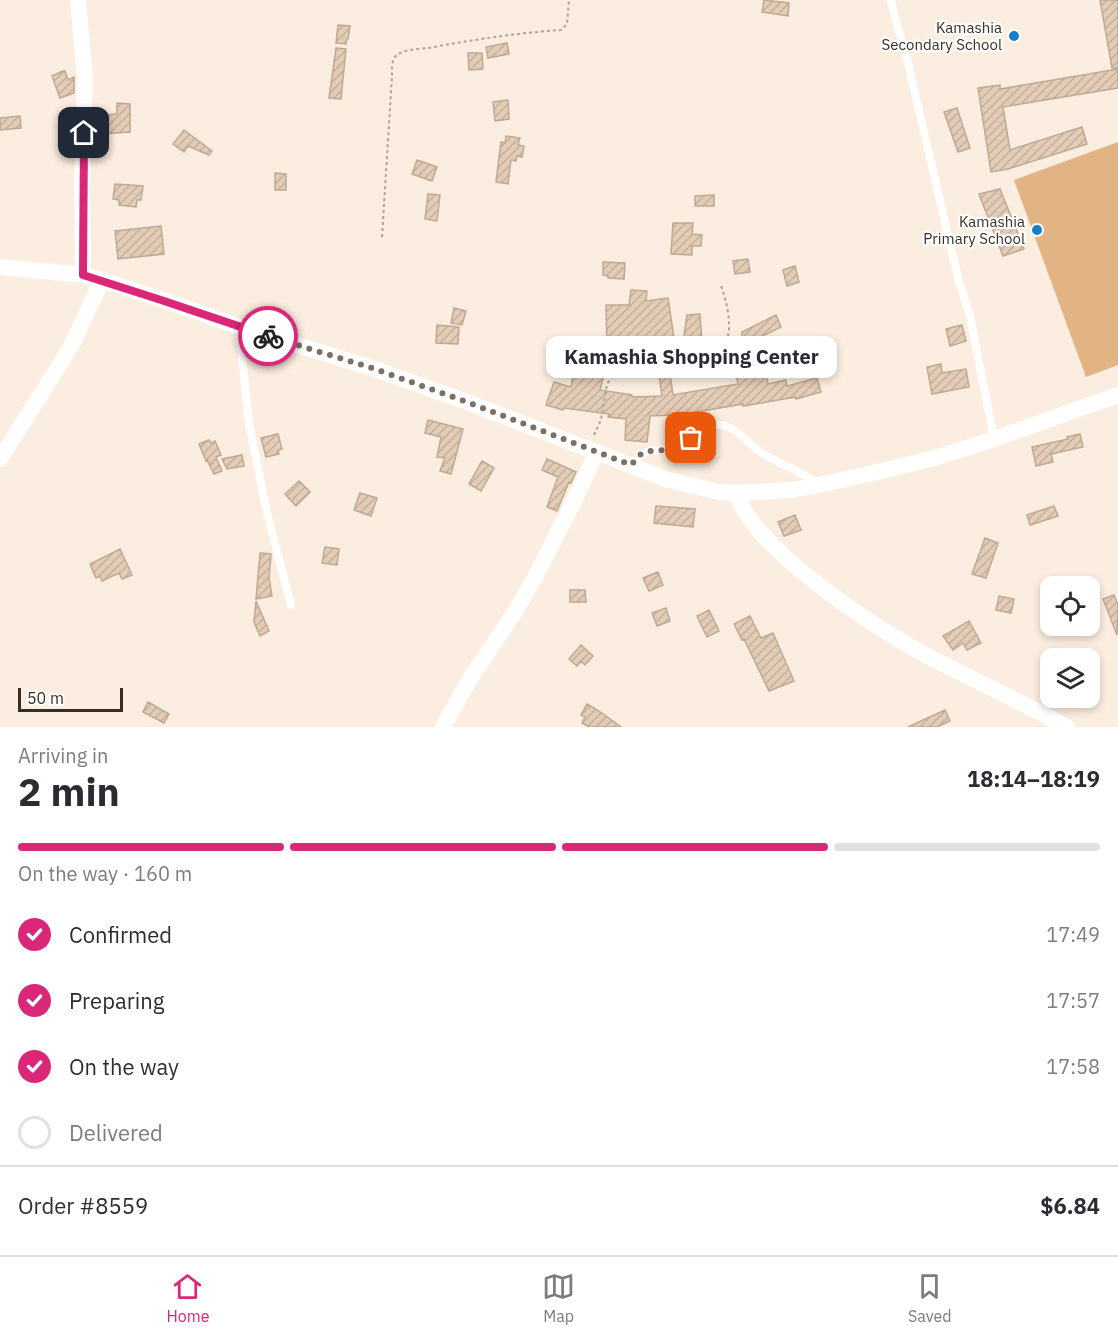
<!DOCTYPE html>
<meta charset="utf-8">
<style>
body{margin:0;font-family:"IBM Plex Sans",sans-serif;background:#f7f7f7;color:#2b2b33;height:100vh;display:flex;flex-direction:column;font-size:22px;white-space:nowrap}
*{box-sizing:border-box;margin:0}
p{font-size:20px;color:#7c7c81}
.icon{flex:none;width:33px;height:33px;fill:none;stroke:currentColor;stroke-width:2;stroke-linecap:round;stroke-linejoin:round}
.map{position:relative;height:727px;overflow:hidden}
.panel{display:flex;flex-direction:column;background:#fff;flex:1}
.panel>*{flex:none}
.fabs{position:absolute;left:1040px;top:576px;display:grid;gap:12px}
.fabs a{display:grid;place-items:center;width:60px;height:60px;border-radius:12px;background:#fff;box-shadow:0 3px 9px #0003;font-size:30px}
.scale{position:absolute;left:18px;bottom:15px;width:105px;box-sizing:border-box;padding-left:6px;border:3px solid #362d24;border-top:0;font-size:16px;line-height:21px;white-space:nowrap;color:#362d24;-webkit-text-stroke:4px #fff;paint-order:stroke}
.pin{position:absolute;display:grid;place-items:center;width:51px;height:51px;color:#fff;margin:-26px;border-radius:12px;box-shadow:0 3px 9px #0006}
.courier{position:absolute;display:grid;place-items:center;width:60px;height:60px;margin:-30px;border:4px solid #db2777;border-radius:50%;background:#fff;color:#222;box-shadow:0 2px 8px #0007}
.bubble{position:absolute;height:42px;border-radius:12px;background:#fff;box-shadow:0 3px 9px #0003;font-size:20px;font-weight:800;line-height:42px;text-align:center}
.headline em{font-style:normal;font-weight:800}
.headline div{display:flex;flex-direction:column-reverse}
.headline{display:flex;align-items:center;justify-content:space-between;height:102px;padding:0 18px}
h1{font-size:39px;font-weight:800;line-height:45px}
.bar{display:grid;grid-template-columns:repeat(4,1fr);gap:9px 6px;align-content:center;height:72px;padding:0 18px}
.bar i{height:8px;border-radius:4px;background:#e1e1e2}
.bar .active{background:#db2777}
.bar p{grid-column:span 4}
.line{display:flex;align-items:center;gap:15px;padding:0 18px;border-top:2px solid #e1e1e2}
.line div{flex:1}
ol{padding:0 18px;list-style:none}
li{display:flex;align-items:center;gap:18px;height:66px}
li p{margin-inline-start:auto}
li .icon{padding:6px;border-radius:50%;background:#db2777;color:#fff;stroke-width:4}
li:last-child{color:#7c7c81}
li i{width:33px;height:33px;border:3px solid #e1e1e2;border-radius:50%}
.dock{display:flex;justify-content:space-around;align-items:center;height:84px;border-top:2px solid #e1e1e2;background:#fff;font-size:16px;color:#7c7c81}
.dock a{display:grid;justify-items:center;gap:3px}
.dock .active{color:#db2777}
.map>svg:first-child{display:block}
.grass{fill:#e2b484}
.building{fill:url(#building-hatch);stroke:#bfa993;stroke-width:1.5}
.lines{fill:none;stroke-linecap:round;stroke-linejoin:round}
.path{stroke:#afa397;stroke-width:2;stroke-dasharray:3 3;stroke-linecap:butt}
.service{stroke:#fff;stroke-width:8}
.minor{stroke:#fff;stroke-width:16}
.done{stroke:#7b7065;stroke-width:6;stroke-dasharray:0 10.8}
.route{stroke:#db2777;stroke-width:8}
.poi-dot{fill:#137fc9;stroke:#fff;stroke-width:2}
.labels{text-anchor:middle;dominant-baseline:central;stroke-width:4.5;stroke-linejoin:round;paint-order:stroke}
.poi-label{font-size:15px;fill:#362d24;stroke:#fff;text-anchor:end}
</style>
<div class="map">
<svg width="1118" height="727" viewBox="0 0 1118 727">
<defs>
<pattern id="building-hatch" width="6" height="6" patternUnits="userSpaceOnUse" patternTransform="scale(1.5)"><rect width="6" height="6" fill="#e3ccb5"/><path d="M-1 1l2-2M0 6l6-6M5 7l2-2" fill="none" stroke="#c3b09c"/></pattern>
</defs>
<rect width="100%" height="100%" fill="#fbeddf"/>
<!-- grass -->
<path class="grass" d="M1118,142V365L1086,377L1014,180Z"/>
<!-- building -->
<path class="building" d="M764,0L789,3L788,16L762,12Z
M1100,0H1118V68H1112Z
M338,25L350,26L348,39H347L346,44L336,43Z
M507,43L509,54L488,58L486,47Z
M336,48L346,49L341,99L329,98Z
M468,53H482L483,69L469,70Z
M1118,69V88L1003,107L1010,150L1082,127L1087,144L1008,169L991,172L978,88L1000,85V89Z
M63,71L64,72L65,71L68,80L74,77V93L60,98L52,76Z
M508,100L509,119L495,121L493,102Z
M117,103L130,104V132L100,134V129L95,130L94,116L117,114Z
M957,108L970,148L958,152L944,112Z
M20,116L21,128L0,130V118Z
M184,130L212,151L209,155L188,146L184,152L173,144Z
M506,136L520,138L518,145L524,146L522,157L517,156L516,161L511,160L508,184L496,182L501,142L505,143Z
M417,160L437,167L432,181L412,174Z
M275,173L286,174V190H275Z
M115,184L143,186L141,200H137L136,207L119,205V200L113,199Z
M1000,189L1024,249L1003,256L979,194Z
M428,194L440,195L437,221L425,219Z
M714,195V206H695V196Z
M673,223H693L692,234L702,235L701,246H692V255L671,254Z
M161,226L164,254L118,259L115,231Z
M748,259L750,272L735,274L733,261Z
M603,262L625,263L624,279L608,278V276L603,275Z
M795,266L799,282L787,286L783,270Z
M631,290L647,291L646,301L668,298L675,344L666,345L673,395L738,384L731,347L742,345V332L776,315L781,327L759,338L768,384L786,380L787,386L817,378L821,392L796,399V397L743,406V404L673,416V415L650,416L647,442L625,440L626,419L608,417L609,414L564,408L563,410L546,405L554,382L571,387L573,372L579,373L582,358L607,364L600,390L632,395V397L662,396L655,347L607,349L606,305H629Z
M454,308L466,311L462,325L451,323Z
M700,314L702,343H683L687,315Z
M437,325L459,327L458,344L436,343Z
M962,325L966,341L950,346L946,329Z
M941,364L942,373L966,369L969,387L932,394L927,367Z
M428,420L463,429L451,474L440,471L445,458L437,457L441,437L425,433Z
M278,434L282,449L278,450L279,454L266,457L261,438Z
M1080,434L1083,447L1051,454L1053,462L1036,466L1032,447L1068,439L1067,437Z
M209,440L211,443L215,441L221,455L216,457L222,471L214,474L207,460L206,461L199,444Z
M242,455L244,466L227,469L222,459Z
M547,459L576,472L571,483L569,482L557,511L547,507L558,477L542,470Z
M482,461L494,468L481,491L469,484Z
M299,481L310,492L296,506L285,494Z
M360,493L377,498L371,516L354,510Z
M656,506L695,509L693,527L654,523Z
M1054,506L1058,516L1030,525L1027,515Z
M795,515L801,530L784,536L778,522Z
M985,538L998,543L986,578L972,574Z
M325,547L339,549L337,565L322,563Z
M120,549L132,575L122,579L119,573L102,581L100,576L96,578L90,564Z
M260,553L271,554L269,578L272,596L256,599Z
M658,572L663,585L649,591L643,578Z
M570,590H585L586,602H570Z
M1114,595L1118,605L1117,635L1103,599Z
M999,596L1014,599L1011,613L996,610Z
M256,601L269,631L260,636L254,622Z
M666,608L670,621L657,626L652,613Z
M709,610L719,631L707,637L697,616Z
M750,616L761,638L773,633L794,681L769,691L744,639L742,640L734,624Z
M969,621L981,643L967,650L963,643L953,650L943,636Z
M581,645L593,656L585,665L581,661L577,666L569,659Z
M148,702L169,714L164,723L143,712Z
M587,704L602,713L621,727H589L582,723L585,717L581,715Z
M945,710L950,721L937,727H908Z"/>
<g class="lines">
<!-- path -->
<path class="path" d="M382,237L392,76C392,70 391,59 397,55C404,49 419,49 428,48C472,40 516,33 561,30L567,24L569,0
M594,435L601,420L607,384L613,375L636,355L660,350L712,348C717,347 722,346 725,342C734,331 726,298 721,286"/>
<!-- service -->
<path class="service" d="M891,0L892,6L907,59L958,278L970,316L994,439
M239,327L249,424L267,513L291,605
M631,465C634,462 637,458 640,455C651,448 665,451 676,447C691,442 700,426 716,425C735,424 745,441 759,451C778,464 801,470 819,485"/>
<!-- minor -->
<path class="minor" d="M78,0L85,77L82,186L83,275
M0,267L83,275L102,280L181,306L239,327L372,368L467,402L668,480L719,492L736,493L792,490L819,485L873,473L931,459L994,439L1118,395
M0,459L62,361L73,342L102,280
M736,493C745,519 767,540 786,558C825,592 868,622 913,648C963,676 1017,699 1067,727
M443,727L468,682L513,615L534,579L574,501L597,452"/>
</g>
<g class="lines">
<!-- done -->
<path class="done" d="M268,336L372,368L467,402L631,465L641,454L650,451L668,450L680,446L691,438"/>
<!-- route -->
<path class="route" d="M84,133L83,275L161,300L268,336"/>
</g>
<!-- markers -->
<g class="poi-dot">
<circle cx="1014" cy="36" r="6"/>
<circle cx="1037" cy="230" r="6"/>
</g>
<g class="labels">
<!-- poi labels -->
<g class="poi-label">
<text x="1002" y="27">Kamashia<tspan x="1002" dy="17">Secondary School</tspan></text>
<text x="1025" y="221">Kamashia<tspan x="1025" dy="17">Primary School</tspan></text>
</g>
</g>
</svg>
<div class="fabs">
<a><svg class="icon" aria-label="locate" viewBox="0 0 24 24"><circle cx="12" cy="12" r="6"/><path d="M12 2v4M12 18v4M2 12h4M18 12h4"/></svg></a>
<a><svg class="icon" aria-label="layers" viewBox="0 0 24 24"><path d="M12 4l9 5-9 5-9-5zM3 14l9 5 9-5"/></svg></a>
</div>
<div class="scale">50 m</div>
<div class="pin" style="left:691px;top:438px;background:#ea580c"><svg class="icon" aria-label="bag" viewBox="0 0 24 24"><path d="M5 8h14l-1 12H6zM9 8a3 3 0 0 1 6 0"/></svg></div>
<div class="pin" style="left:84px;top:133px;background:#1f2937"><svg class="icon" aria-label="home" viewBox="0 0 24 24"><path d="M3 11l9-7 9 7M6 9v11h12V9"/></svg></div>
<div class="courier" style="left:268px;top:336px"><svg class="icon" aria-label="bike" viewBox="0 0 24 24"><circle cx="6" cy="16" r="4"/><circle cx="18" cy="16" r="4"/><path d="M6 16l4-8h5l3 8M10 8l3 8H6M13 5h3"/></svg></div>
<div class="bubble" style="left:546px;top:336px;width:291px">Kamashia Shopping Center</div>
</div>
<section class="panel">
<div class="headline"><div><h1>2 min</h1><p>Arriving in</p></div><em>18:14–18:19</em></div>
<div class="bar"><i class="active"></i><i class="active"></i><i class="active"></i><i></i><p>On the way · 160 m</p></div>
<ol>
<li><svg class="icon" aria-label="check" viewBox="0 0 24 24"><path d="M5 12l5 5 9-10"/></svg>Confirmed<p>17:49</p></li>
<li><svg class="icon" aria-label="check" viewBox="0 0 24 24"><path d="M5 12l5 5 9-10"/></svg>Preparing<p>17:57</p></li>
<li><svg class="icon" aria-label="check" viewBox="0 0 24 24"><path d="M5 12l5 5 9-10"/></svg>On the way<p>17:58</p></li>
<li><i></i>Delivered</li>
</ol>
<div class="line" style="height:78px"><div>Order #8559</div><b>$6.84</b></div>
</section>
<nav class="dock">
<a class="active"><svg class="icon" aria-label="home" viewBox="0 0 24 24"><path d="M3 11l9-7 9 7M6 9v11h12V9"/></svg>Home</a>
<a><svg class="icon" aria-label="map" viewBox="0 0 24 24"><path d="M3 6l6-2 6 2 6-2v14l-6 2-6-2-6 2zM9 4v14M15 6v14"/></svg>Map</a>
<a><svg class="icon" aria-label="saved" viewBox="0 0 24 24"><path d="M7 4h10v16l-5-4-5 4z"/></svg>Saved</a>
</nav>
